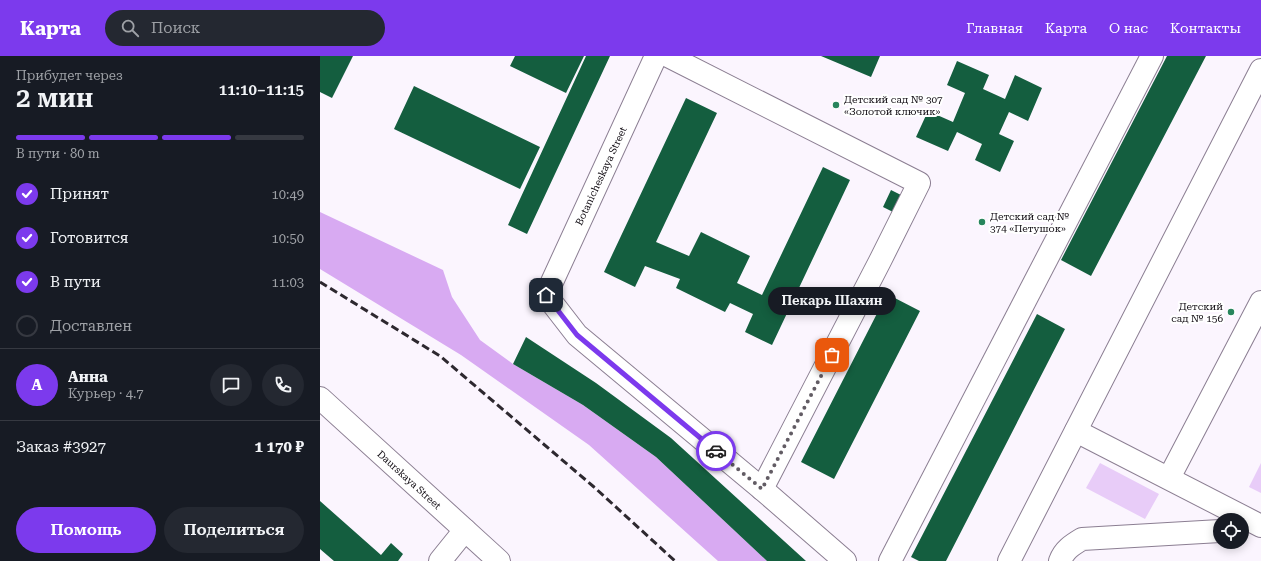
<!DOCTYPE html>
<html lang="ru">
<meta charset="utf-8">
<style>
body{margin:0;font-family:"Roboto Serif",serif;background:#242831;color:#f1f3f6;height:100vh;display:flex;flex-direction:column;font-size:15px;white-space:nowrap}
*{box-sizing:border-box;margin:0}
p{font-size:13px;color:#9ea1a6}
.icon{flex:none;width:22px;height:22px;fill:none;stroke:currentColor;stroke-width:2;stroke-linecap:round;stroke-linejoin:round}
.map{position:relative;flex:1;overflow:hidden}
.panel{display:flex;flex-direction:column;background:#171b24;width:320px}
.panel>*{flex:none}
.tools{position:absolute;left:893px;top:457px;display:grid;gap:8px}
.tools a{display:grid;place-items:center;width:36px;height:36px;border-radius:50%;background:#171b24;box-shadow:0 2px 10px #0003;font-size:20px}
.pin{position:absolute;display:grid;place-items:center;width:34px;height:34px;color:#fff;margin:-17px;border-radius:8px;box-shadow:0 2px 6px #0006}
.courier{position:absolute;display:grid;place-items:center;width:40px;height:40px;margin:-20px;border:3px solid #7c3aed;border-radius:50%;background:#fff;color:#222;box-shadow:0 1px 5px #0007}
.bubble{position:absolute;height:28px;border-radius:14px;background:#171b24;box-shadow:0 2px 10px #0003;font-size:13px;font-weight:600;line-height:28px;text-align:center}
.head em{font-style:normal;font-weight:600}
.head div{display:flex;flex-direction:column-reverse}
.head{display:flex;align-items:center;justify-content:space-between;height:68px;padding:0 16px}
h1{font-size:26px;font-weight:600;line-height:30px}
.bar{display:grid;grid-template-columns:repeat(4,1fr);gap:6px 4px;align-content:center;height:48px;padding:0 16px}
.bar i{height:5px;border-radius:3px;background:#363941}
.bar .current{background:#7c3aed}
.bar p{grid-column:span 4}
.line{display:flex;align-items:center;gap:10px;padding:0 16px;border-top:1px solid #363941}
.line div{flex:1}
.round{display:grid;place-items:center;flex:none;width:42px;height:42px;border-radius:21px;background:#242831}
ol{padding:0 16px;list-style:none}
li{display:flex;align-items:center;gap:12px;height:44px}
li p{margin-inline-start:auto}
li .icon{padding:4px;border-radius:50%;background:#7c3aed;color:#fff;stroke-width:4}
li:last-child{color:#9ea1a6}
li i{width:22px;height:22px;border:2px solid #363941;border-radius:50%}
.primary-button{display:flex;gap:8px;margin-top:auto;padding:8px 16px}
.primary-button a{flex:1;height:46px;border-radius:24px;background:#7c3aed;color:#fff;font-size:16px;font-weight:600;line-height:46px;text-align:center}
.primary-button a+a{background:#242831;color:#f1f3f6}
header{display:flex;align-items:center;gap:24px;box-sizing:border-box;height:56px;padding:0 20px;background:#7c3aed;color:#fff}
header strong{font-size:19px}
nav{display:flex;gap:22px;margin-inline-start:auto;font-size:14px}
.search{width:280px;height:36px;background:#242831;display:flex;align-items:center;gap:10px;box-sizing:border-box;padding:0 14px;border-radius:22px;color:#9ea1a6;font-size:15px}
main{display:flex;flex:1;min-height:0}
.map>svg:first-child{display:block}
.green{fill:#e8ccf8}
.forest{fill:#d8aaf2}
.building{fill:#145e3f}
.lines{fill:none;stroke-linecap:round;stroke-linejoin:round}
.minor-casing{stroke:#8b7e92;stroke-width:24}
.minor{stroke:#fff;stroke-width:22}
.rail{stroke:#2d282f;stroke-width:3;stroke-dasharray:8 4;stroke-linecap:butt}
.done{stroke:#625c64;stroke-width:4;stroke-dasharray:0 7.2}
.route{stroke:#7c3aed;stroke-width:5}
.poi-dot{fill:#27855c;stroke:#fff;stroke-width:1.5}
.labels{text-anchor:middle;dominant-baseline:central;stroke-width:4;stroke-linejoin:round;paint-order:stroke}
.poi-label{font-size:10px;fill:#0f0a11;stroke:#fff;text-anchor:start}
.street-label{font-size:10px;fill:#0f0a11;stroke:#fff}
</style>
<header>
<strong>Карта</strong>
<div class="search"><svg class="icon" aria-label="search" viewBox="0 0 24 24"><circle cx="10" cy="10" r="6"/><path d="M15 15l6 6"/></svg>Поиск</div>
<nav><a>Главная</a><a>Карта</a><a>О нас</a><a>Контакты</a></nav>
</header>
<main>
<section class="panel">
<div class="head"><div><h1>2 мин</h1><p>Прибудет через</p></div><em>11:10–11:15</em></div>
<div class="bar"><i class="current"></i><i class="current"></i><i class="current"></i><i></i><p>В пути · 80 m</p></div>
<ol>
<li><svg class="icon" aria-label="check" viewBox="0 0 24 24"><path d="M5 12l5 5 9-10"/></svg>Принят<p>10:49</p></li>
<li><svg class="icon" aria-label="check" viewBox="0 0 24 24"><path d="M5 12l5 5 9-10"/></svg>Готовится<p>10:50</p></li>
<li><svg class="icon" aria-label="check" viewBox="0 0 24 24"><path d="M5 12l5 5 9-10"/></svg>В пути<p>11:03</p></li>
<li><i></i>Доставлен</li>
</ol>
<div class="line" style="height:72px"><b class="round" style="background:#7c3aed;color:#fff">А</b><div><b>Анна</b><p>Курьер · 4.7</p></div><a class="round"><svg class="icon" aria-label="chat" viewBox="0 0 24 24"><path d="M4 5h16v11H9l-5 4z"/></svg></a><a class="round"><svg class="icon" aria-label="phone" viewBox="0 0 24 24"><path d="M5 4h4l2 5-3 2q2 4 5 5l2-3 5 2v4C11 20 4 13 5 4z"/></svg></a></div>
<div class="line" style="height:52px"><div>Заказ #3927</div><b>1 170 ₽</b></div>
<div class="primary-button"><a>Помощь</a><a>Поделиться</a></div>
</section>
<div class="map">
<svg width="941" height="505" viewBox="0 0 941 505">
<rect width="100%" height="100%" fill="#fbf5fe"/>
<!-- green -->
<path class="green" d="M780,407L839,438L825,463L766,432Z
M941,407V437L929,431Z"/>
<!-- forest -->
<path class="forest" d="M0,156L123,214L132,241L160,284L193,308L263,349L336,401L447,505H398L269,389L141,299L0,213Z"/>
<!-- building -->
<path class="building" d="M0,0H33L12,42L0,36Z
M195,0H264L246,37L190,10Z
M266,0H290L207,178L188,169Z
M501,0H560L551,21Z
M847,0H886L771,220L741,204Z
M637,5L669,19L663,33L685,43L695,19L722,32L708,65L689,56L679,78L694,85L680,116L655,104L662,88L637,76L628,95L596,81L608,55L633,66L645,37L627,29Z
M94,30L220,91L200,133L74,73Z
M366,42L397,57L336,186L369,200L381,176L430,200L417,227L442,239L503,111L530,124L452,289L425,276L433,258L410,247L405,256L356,232L360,223L325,210L315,231L284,216Z
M571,134L583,140L575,157L563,151Z
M567,238L600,255L514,423L481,406Z
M717,258L745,273L626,505H599L591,501Z
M206,281L276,327L351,382L486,505H447L336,401L263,349L193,308Z
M0,445L61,499L71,487L83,498L78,505H14L0,493Z"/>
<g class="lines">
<!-- minor casing -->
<g class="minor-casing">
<g id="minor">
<path d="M336,0L226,239L257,279L442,433L525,505"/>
<path d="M348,0L599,127L560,205L442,433"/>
<path id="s1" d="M0,342L179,505"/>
<path d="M756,375L941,470"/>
<path d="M849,422L941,246"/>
<path d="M120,505L145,474"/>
<path d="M570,505L832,0"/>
<path d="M689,505L941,14"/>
<path d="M740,505C744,494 752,489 762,483L900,475"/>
</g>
</g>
<!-- minor -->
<use href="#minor" class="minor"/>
<!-- rail -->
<path class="rail" d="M0,226L120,300L274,431L355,505"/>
</g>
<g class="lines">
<!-- done -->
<path class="done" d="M396,395L442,433L512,299"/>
<!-- route -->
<path class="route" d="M226,239L257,279L396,395"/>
</g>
<!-- markers -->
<g class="poi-dot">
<circle cx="516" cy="49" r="4"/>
<circle cx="662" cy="166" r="4"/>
<circle cx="911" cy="256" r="4"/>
</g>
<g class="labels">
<!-- poi labels -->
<g class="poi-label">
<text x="524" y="43">Детский сад № 307<tspan x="524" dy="12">«Золотой ключик»</tspan></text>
<text x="670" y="160">Детский сад №<tspan x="670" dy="12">374 «Петушок»</tspan></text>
<text x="903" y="250" text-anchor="end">Детский<tspan x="903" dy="12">сад № 156</tspan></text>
</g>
<!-- street labels -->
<g class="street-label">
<text transform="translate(281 120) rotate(-65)">Botanicheskaya Street</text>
<text stroke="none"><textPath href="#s1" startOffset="121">Daurskaya Street</textPath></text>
</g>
</g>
</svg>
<div class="tools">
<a><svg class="icon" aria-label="locate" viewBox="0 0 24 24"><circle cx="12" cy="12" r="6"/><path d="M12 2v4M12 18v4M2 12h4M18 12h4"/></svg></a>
</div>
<div class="pin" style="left:512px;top:299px;background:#ea580c"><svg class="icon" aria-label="bag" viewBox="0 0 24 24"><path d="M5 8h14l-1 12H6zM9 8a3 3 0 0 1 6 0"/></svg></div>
<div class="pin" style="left:226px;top:239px;background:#1f2937"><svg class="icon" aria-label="home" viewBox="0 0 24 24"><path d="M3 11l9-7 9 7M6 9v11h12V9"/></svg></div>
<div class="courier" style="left:396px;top:395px"><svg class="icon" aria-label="car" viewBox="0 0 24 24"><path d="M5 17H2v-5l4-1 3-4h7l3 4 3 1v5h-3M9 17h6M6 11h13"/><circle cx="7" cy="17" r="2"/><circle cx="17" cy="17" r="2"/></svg></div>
<div class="bubble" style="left:448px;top:231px;width:128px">Пекарь Шахин</div>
</div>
</main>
